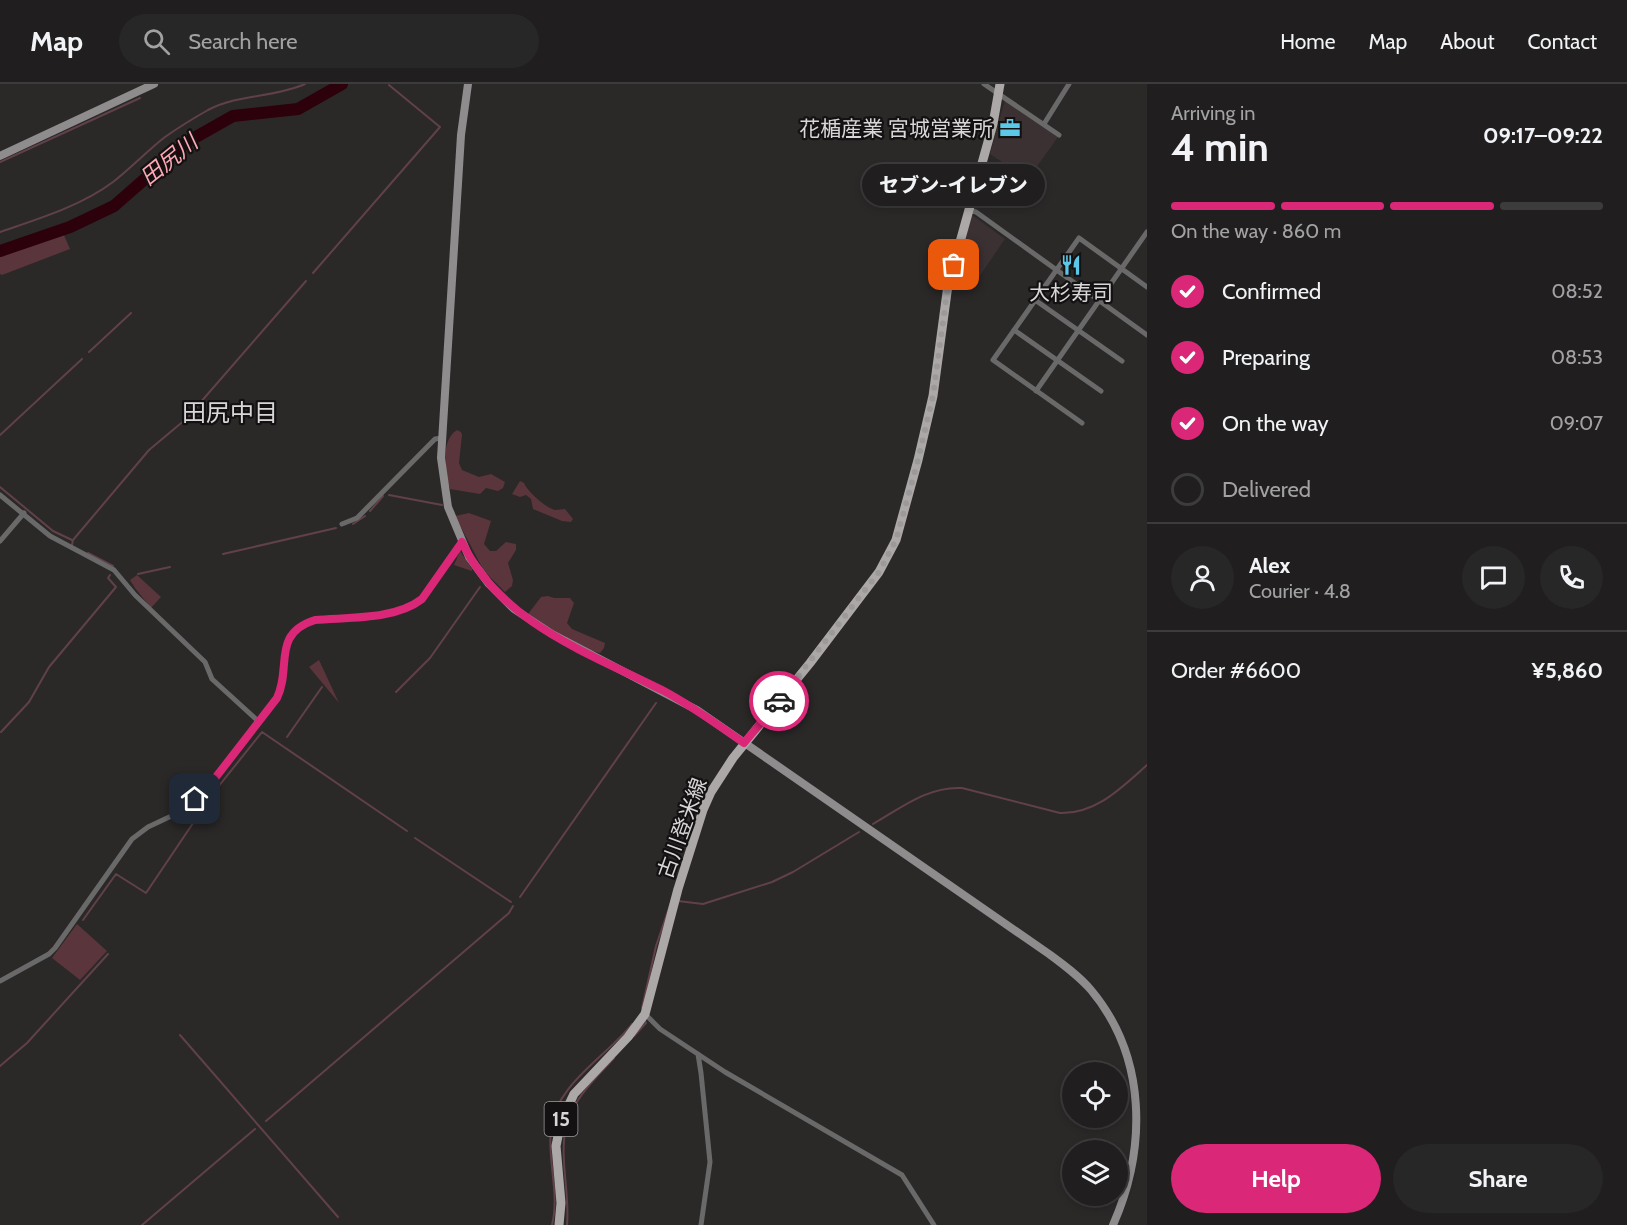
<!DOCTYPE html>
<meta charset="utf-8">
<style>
body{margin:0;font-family:Cabin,"Noto Sans JP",sans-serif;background:#282727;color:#f1f3f6;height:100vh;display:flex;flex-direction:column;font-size:22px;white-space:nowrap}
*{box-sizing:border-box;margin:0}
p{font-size:20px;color:#a2a2a4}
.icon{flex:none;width:33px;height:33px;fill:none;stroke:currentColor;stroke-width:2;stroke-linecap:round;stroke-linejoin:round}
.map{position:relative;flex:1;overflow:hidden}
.side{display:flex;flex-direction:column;background:#201e1e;width:480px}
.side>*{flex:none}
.fabs{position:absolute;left:1062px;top:978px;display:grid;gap:12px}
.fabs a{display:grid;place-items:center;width:66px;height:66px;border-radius:50%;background:#201e1e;box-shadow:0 3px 9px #0003,0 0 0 2px #3d3c3c;font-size:30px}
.pin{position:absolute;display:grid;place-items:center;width:51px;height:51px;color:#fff;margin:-26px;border-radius:12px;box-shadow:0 3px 9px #0006}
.courier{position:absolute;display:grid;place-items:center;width:60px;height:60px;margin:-30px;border:4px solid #db2777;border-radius:50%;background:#fff;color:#222;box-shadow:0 2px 8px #0007}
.bubble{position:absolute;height:42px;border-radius:21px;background:#201e1e;box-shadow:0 3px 9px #0003,0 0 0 2px #3d3c3c;font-size:20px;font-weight:800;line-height:42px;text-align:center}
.head em{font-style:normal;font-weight:800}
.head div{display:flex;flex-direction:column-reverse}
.head{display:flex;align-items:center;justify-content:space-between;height:102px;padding:0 24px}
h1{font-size:39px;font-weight:800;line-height:45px}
.bar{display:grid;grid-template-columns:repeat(4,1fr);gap:9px 6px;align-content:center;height:72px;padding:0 24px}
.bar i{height:8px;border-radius:4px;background:#3d3c3c}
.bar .selected{background:#db2777}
.bar p{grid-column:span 4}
.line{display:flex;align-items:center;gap:15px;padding:0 24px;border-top:2px solid #3d3c3c}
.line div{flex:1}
.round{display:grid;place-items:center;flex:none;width:63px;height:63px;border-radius:32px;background:#282727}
ol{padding:0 24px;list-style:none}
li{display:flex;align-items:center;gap:18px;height:66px}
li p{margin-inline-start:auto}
li .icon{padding:6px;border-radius:50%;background:#db2777;color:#fff;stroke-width:4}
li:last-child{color:#a2a2a4}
li i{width:33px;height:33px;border:3px solid #3d3c3c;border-radius:50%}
.button{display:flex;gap:12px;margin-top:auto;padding:12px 24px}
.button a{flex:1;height:69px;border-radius:36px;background:#db2777;color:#fff;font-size:24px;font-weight:800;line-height:69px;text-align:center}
.button a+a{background:#282727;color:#f1f3f6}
header{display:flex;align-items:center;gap:36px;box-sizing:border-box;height:84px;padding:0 30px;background:#201e1e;border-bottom:2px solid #3d3c3c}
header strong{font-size:28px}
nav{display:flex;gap:33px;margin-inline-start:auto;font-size:21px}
.search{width:420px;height:54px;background:#282727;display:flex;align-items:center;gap:15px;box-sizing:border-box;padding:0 21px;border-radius:33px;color:#a2a2a4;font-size:22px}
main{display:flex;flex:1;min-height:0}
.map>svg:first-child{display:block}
.built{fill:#3b3132}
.green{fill:#5a353b}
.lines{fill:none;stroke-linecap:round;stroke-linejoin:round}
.stream{stroke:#604149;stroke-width:2}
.river{stroke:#2c010c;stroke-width:12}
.street{stroke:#6a6969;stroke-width:5}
.secondary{stroke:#8f8c8d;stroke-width:8}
.primary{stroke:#aca8a8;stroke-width:9}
.done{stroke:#9b9999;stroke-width:6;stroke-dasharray:0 10.8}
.route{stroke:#db2777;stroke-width:8}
.labels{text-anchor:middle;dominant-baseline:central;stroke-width:4.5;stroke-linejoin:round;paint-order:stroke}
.shield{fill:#131111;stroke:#9d9b9b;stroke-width:1.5}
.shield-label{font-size:20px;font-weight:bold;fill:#d8d6d6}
.poi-label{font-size:21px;fill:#d8d6d6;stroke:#131111;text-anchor:end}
.street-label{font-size:21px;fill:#d8d6d6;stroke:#131111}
.water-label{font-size:22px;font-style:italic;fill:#fea8b5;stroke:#131111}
.quarter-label{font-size:24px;fill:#d8d6d6;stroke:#131111}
</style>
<header>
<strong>Map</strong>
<div class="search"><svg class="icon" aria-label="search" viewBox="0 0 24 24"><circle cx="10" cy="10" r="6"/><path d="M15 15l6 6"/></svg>Search here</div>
<nav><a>Home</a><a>Map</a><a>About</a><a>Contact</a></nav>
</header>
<main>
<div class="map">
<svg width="1147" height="1141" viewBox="0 0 1147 1141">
<rect width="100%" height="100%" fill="#2b2828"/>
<!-- built -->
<path class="built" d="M1005,16L1058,53L1028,95L990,70Z
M972,131L1005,155L977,196L957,183Z"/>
<!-- green -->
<path class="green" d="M63,149L70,165L2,191L0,190V171Z
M457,346L461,348L462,351L459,379L462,386L479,393L491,390L505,398L503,404L498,407L486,404L480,410L450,405C445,388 440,356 457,346Z
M520,397L524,399C527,407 546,424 555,426C556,426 564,425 565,425L573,435L571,438L562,437L533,425L531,415L526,411L520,413L512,410Z
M469,429L491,437L484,460L490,467H496L506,458L516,460V466L508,479L513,496L512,502L505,508L484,487L455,432Z
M460,467L472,485V487L454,481Z
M137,491L161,513L151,524L135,504L130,496Z
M548,512L554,514H570L574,519L567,539L572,545L605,559L604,564L600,569C574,563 549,544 528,530L541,513Z
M319,576L339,619L309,583Z
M77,840L107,867L80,896L52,874Z"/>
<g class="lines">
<!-- stream -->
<path class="stream" d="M0,78L140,14
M0,148C38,135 81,122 113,98C131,84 147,67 165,53C179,43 194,34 208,26C238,10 273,14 305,0
M313,189L440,43L389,1
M89,268L131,229
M0,351L82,275
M0,403L53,447L72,456
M389,411L442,421
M370,427L383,412
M353,440L365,432
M72,461L73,456L149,366L186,335L306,197
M88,469L113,482L112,484
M223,470L336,444
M138,490L170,483
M396,608L430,574L480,503
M1,648L29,618L49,583L116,503L108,494L110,491
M287,653L322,603
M873,740C901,724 928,702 962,704L1060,729C1096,730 1121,704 1147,681
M415,754L511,818
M520,813L656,619
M678,817L703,820L772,798L793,788L859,748
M83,836L116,790L146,809L214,708L262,648L407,747
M642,924L656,862L672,815
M180,951L338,1133
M634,952L646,939L645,937
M0,982L27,959L108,870
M266,1037L509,829L513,822
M142,1141L255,1045
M552,1141C560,1109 547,1077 551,1044C556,1000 607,972 632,940
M567,1141C570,1109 559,1074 566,1043C572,1016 596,994 614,974"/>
<!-- river -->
<path class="river" d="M0,167L70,143L114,122L187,58L233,32L298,25L342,0"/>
<!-- street -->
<path class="street" d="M984,0L1059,51
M1044,40L1069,0
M969,126L976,128L1147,251
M1035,216L1122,277
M1014,246L1101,307
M1036,307L1147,148
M1082,339L993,276L1079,154L1147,203
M0,411L50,452L114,486L135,511L205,578L212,595L258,637
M342,440L357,434L435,355L442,354
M0,457L24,429
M0,897L49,870L55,864L132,755L148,743L182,727L209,702L277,614C292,583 271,550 316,536C349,533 395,536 422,515L462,458
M645,930L660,945L725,988L902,1091L934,1141
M698,970L701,989L710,1078L701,1141"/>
<!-- secondary -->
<path class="secondary" d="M468,0L461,51L441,374L448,423L469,473L489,500L514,525L552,550L697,626L1049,870C1064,881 1079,892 1091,906C1147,973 1147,1064 1113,1141
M0,72L154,0"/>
<!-- primary -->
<path class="primary" d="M559,1141L561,1119L556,1062L561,1037L574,1010L628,953L645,930L678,805L703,726L711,708L733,674L810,579L879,488L896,456L918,376L933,312L948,201L993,40L1000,0"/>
</g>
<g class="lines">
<!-- done -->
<path class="done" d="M779,617L879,488L896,456L918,376L933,312L948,201L954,181"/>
<!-- route -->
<path class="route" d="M195,715L209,702L277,614C292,583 271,550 315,536C349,533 395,536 422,515L462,458C500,539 589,569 664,607C692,622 718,641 744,659L779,617"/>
</g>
<!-- icons -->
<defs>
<g id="office-bare" transform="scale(1.62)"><path d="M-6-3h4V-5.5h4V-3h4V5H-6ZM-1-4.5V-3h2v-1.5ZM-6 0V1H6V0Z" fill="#5bc8e7" stroke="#131111" stroke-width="2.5" paint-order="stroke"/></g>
<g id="restaurant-bare" transform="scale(1.62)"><path d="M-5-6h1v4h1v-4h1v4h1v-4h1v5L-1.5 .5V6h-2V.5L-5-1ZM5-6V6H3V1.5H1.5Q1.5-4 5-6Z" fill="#5bc8e7" stroke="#131111" stroke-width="2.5" paint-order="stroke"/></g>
</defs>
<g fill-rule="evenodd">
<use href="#office-bare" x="1010" y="44"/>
<use href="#restaurant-bare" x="1071" y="181"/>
</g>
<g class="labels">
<!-- shield labels -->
<rect class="shield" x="544.5" y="1018" width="33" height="34" rx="4.5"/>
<g class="shield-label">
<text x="561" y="1035">15</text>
</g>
<!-- poi labels -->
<g class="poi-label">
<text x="993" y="44">花楯産業 宮城営業所</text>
<text x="1071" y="208" text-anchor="middle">大杉寿司</text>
</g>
<!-- street labels -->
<g class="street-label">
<text transform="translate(682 744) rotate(-70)">古川登米線</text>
</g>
<!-- water labels -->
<g class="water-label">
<text transform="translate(169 76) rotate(-39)">田尻川</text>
</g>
<!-- quarter labels -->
<g class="quarter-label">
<text x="230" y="328">田尻中目</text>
</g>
</g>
</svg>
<div class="fabs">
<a><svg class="icon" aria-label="locate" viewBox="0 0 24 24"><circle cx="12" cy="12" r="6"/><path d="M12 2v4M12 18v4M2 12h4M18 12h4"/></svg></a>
<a><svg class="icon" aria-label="layers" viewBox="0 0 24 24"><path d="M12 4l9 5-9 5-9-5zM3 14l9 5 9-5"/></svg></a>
</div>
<div class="pin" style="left:954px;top:181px;background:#ea580c"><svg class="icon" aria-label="bag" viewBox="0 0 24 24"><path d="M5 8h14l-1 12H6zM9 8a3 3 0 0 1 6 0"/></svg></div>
<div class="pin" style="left:195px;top:715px;background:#1f2937"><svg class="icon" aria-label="home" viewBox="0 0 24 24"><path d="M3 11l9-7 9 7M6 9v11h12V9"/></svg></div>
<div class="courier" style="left:779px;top:617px"><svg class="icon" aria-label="car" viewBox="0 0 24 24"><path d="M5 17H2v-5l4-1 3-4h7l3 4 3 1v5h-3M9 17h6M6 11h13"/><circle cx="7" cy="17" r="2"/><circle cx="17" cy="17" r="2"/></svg></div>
<div class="bubble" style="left:862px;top:80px;width:183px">セブン-イレブン</div>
</div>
<section class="side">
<div class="head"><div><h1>4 min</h1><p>Arriving in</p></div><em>09:17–09:22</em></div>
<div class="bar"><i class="selected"></i><i class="selected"></i><i class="selected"></i><i></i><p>On the way · 860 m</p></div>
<ol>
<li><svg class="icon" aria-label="check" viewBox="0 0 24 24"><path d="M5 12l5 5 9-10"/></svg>Confirmed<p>08:52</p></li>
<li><svg class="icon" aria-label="check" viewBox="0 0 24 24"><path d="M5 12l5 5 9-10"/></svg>Preparing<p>08:53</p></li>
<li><svg class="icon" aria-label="check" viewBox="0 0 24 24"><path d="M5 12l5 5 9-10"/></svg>On the way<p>09:07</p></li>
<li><i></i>Delivered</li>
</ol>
<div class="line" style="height:108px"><a class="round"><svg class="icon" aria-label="person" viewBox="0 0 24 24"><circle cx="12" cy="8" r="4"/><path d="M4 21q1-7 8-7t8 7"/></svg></a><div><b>Alex</b><p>Courier · 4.8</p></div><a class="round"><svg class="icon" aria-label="chat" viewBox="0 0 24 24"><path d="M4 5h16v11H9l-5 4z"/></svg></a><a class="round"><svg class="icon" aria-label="phone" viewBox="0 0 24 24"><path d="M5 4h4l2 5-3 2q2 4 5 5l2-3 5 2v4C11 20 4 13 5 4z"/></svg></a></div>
<div class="line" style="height:78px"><div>Order #6600</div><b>¥5,860</b></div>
<div class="button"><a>Help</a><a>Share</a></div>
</section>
</main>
